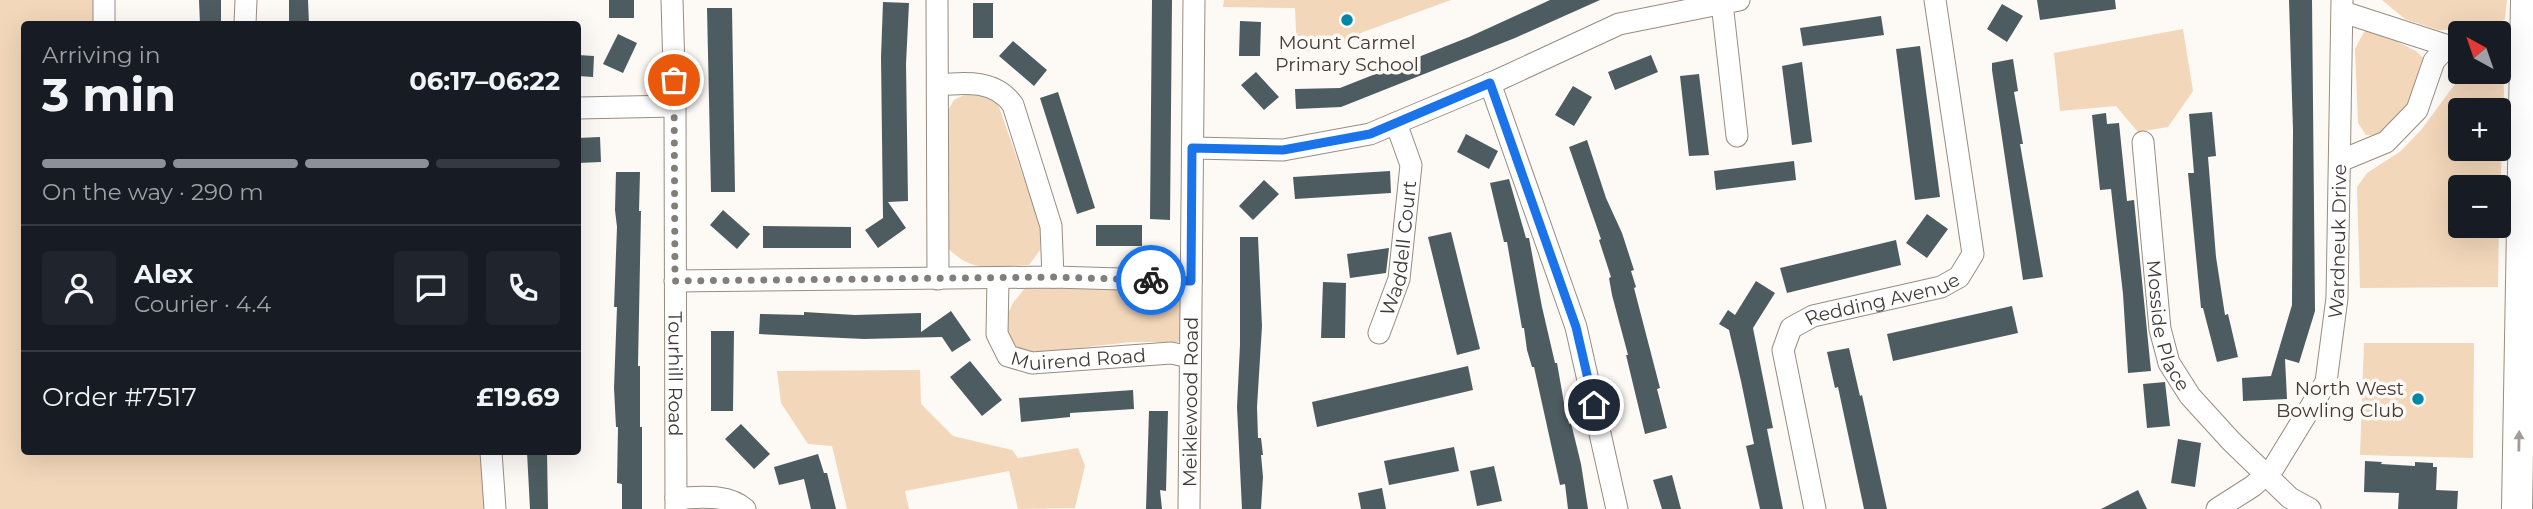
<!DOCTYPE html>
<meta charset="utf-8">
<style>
body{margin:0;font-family:Montserrat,sans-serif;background:#20242c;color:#f1f3f6;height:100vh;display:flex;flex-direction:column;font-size:26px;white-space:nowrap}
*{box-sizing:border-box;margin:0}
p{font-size:23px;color:#9ea1a6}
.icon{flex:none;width:38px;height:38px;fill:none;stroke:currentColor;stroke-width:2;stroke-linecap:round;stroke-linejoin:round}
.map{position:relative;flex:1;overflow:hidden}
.drawer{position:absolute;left:21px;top:21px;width:560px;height:434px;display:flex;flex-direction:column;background:#171b24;border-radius:7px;box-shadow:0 7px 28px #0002}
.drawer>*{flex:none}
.needle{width:46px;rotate:320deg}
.buttons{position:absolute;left:2448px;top:21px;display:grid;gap:14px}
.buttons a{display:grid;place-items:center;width:63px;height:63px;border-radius:7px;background:#171b24;box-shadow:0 7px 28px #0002;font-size:35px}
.pin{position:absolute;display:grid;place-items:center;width:60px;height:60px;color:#fff;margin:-30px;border:4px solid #fff;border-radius:50%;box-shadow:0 2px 7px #0007}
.courier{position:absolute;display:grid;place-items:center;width:70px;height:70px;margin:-35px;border:5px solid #1a73e8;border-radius:50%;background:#fff;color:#222;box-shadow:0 2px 9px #0007}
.summary em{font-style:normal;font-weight:700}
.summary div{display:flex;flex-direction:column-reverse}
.summary{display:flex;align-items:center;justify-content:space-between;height:119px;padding:0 21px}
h1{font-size:46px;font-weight:700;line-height:52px}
.bar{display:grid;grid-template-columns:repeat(4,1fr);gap:10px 7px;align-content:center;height:84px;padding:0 21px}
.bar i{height:9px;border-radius:5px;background:#363941}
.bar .on{background:#8c9099}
.bar p{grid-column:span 4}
.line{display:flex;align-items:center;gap:18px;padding:0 21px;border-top:2px solid #363941}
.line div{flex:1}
.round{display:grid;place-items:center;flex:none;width:74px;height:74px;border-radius:7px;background:#20242c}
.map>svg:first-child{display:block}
.green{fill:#f2d7ba;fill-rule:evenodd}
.building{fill:#4d5c61}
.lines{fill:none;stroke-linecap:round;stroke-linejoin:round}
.minor-casing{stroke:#978d82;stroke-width:23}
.secondary-casing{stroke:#978d82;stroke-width:32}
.minor{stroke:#fff;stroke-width:21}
.secondary{stroke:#fff;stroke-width:30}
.oneway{fill:#a09d9b}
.done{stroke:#827e79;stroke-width:7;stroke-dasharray:0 12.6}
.route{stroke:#1a73e8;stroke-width:9}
.poi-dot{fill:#0387a9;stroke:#fdf9f4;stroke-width:2.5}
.labels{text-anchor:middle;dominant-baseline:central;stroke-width:7;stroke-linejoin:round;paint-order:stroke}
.poi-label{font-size:19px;fill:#403b37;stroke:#fdf9f4}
.street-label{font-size:19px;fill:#403b37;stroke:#fdf9f4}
</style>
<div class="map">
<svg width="2533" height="509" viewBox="0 0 2533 509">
<rect width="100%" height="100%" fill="#fdf9f4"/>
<!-- green -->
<path class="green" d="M0,0H114V24H24V452H483L487,509H0Z
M1224,0H1451L1363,32L1329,50L1297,52L1295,8L1223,7Z
M2382,0H2507L2505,19L2489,29L2438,30L2405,19Z
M2370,28L2416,51L2424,59L2423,89L2383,136L2366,135L2358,123L2355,49L2364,32Z
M2183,29L2193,91L2168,127L2138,132L2116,106L2060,111L2054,53Z
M2499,68L2503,70L2504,91L2499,225V187H2460V226H2499L2498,287L2360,288L2357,187L2367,173L2401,151L2421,130L2464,72H2499ZM2460,110H2499V149H2460Z
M968,93L983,94L998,104L1036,213L1040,227V250L1029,265C994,266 973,275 947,247L949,165L947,112L954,100Z
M1033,287H1165L1182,293L1185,338L1178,342H1132L1094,346L1033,357L1019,350L1008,335L1006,317L1013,303L1025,288Z
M2364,343H2474L2473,458L2360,455Z
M920,370L921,404L953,436L1012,450L1018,458L1078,448L1085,466L1075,508L1018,509L1009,471L905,491L909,509H847L832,446L808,444L781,403L777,371Z"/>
<!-- building -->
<path class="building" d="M199,0H221V24H200Z
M289,0H308L309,24H289Z
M609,0H634V18H609Z
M1152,0H1172L1170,220L1150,219Z
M1550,0H1600L1515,38L1341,107L1296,109L1295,89L1340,88L1469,37Z
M2037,0H2115L2116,9L2040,20Z
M2289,0H2312L2315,311L2299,363L2285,359L2287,399L2243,401L2242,378L2271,376L2292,305L2293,130Z
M883,2L909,3L906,64L908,201L888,202L906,228L878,248L865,230L883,218L881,57Z
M973,3H993V38H973Z
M2002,4L2023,16L2007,42L1987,29Z
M707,8H732L735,192H711Z
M1881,16L1884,35L1803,46L1800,28Z
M1240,21L1261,22L1260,56H1239Z
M618,34L637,43L623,73L603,64Z
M1013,41L1047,70L1034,86L999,56Z
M1920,46L1940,197L1915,200L1896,49Z
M578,55L594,56L593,77L578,76Z
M1651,55L1658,72L1615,90L1608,72Z
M2013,59L2018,91L2014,92L2023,144H2020L2043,277L2023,280L1992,70V63Z
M1802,62L1812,142L1792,145L1782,66Z
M1256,72L1279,97L1264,110L1241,85Z
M1699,74L1709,155L1689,156L1680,76Z
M1573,86L1592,97L1574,126L1555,115Z
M1058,92L1095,208L1077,214L1040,98Z
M2212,112L2216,156L2208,157L2216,257L2225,315L2228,314L2238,357L2217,362L2203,308H2201L2188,173H2194L2189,114Z
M2106,113L2107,124L2119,123L2127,201L2134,200L2151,371L2128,373L2123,294L2111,189L2100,190L2092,115Z
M1466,134L1498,151L1489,169L1457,152Z
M600,137L601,162L578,163V138Z
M1587,140L1606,198L1622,233L1634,270L1631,271L1636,287L1634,288L1660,388L1657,389L1667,428L1645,434L1626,355H1628L1612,295L1609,278L1611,277L1599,240L1601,239L1569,147Z
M1794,161L1796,180L1716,190L1714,171Z
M1390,171L1391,193L1295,199L1293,177Z
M616,172H640L639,211H641L638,366H640V427H642V509H622V484L617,483L618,427H616L614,388L617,307H614L617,227L615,210Z
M1509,179L1526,238H1529L1542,307L1555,363H1557L1564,403H1566L1569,424L1571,423L1581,464L1588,509H1568L1565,484L1560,485L1534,367H1532L1527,350L1524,328H1522L1507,242H1504L1490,183Z
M1264,180L1279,194L1253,220L1239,206Z
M723,210L750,234L737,249L710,225Z
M1927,214L1948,229L1927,258L1906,243Z
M1096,225H1142V246H1096Z
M763,226L851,227V248H763Z
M1451,232L1480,349L1457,355L1428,237Z
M1240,237H1258L1262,326L1257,407L1258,438H1261L1263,455H1261L1263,477L1261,509H1242L1237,407L1240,345Z
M1896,240L1901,265L1787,293L1780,268Z
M1389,248L1386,273L1350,278L1347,254Z
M1756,281L1775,293L1753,328L1773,428L1767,429L1783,509H1760L1746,446L1754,444L1741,381L1729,330L1719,324L1728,310L1735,315Z
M1323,282L1346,283L1345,338H1321Z
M2012,306L2018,333L1893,361L1887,334Z
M951,311L971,340L952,352L942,337L864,339L759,334L760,314L804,315V312L855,315L921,313V332Z
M711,331H734L733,411H711Z
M1849,348L1860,396L1862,395L1887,509H1864L1838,387L1835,388L1827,352Z
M970,361L1002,400L982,416L950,377Z
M1468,366L1473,390L1317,427L1312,402Z
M2165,382L2170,426L2147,428L2143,384Z
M1133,390L1134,409L1070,413V417L1021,422L1019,398Z
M1149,411H1168L1166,491L1160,490L1162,509H1146Z
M741,424L770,454L754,469L725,439Z
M2178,439L2201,443L2195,487L2171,483Z
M1454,447L1459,471L1389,485L1384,461Z
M527,452H547L548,509H530Z
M818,454L824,473H827L836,509H811L804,479L779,485L774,467Z
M2365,461L2382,462L2381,464L2415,466V462L2433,463V467H2437L2436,490L2458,491L2457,509H2398L2399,493L2364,492Z
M1494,466L1502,501L1477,506L1470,471Z
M1672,475L1681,509H1662L1653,480Z
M1382,488L1386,509H1361L1358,493Z
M2138,490L2147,509H2101Z"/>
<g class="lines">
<!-- minor casing -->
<g class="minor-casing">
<g id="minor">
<path id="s1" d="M672,0L675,106L676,509"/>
<path d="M937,0L938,279"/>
<path d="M1722,3L1737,136"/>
<path d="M2343,12L2448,46H2458"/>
<path d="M104,24V0"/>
<path d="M245,24L246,0"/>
<path d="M2499,46H2533"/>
<path d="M1490,83L1576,327L1617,509"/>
<path d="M938,85C966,82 996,80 1013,105L1051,226L1053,277"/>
<path d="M578,108L675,106"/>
<path id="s2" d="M2143,142L2160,329L2169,363L2190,396L2231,441L2290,498L2310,509"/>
<path d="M1193,148L1283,150L1370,134L1496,81L1619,24L1739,0"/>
<path d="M2340,161L2386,142L2417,110L2434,61L2448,46"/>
<path id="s3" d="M998,278L997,334L1008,356L1032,363L1171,353L1190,357"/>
<path d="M675,281L1053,277L1191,281"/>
<path id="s4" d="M1379,333L1399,279L1411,165L1396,123"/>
<path d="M491,452L495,509"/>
<path d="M676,498C698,498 727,493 745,509"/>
<path id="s5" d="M1189,509L1194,0"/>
<path id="s6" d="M1815,509L1783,350L1791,328L1813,316L1941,287L1959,277L1973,254L1935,0"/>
<path id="s7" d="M2217,509L2253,486L2274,467L2326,382L2337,298L2342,0"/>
</g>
</g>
<!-- secondary casing -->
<g class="secondary-casing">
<path id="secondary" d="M2517,509L2526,0"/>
</g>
<!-- minor -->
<use href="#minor" class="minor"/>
<!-- secondary -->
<use href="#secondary" class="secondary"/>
</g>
<!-- one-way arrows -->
<defs><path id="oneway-solid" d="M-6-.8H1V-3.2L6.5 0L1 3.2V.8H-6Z" transform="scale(1.75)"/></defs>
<use class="oneway" href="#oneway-solid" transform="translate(2519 441) rotate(-89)"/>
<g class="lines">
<!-- done -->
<path class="done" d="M674,80L675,281L1053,277L1151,280"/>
<!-- route -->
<path class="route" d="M1151,280L1191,281L1192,148L1283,150L1370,134L1490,83L1576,327L1594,405"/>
</g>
<!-- markers -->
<g class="poi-dot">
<circle cx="1347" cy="20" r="7"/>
<circle cx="2418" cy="399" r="7"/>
</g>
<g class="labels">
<!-- poi labels -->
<g class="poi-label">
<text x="1347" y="42">Mount Carmel<tspan x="1347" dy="22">Primary School</tspan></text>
<text x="2404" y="388" text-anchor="end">North West<tspan x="2404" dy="22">Bowling Club</tspan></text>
</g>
<!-- street labels -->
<g class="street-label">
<text stroke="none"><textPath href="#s7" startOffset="312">Wardneuk Drive</textPath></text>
<text stroke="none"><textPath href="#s4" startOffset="88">Waddell Court</textPath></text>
<text stroke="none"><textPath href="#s6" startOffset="282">Redding Avenue</textPath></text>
<text stroke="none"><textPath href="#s2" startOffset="186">Mosside Place</textPath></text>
<text stroke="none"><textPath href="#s3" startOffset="152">Muirend Road</textPath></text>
<text stroke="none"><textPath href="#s1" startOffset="374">Tourhill Road</textPath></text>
<text stroke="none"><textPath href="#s5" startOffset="107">Meiklewood Road</textPath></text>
</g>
</g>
</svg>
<div class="buttons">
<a><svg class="needle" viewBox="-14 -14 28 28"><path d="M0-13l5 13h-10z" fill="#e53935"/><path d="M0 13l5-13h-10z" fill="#9ea1a6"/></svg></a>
<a>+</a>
<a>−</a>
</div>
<div class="pin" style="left:674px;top:80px;background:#ea580c"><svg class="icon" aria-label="bag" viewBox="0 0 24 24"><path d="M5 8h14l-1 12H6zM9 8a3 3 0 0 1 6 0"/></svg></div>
<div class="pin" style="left:1594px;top:405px;background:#1f2937"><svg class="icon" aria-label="home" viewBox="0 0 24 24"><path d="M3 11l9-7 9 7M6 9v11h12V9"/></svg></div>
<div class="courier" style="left:1151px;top:280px"><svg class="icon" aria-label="bike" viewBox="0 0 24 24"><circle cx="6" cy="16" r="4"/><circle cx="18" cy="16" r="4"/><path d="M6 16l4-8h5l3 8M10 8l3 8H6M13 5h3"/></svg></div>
<section class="drawer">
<div class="summary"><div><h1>3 min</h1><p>Arriving in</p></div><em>06:17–06:22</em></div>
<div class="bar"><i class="on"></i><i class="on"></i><i class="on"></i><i></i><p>On the way · 290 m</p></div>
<div class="line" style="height:126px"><a class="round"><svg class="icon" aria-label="person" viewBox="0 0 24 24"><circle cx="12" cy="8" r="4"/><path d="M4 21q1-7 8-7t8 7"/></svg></a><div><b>Alex</b><p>Courier · 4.4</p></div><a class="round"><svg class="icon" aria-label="chat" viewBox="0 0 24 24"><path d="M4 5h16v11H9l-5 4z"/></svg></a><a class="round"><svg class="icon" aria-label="phone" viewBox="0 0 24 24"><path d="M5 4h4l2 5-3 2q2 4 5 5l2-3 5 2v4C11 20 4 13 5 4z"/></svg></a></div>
<div class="line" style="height:91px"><div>Order #7517</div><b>£19.69</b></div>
</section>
</div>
